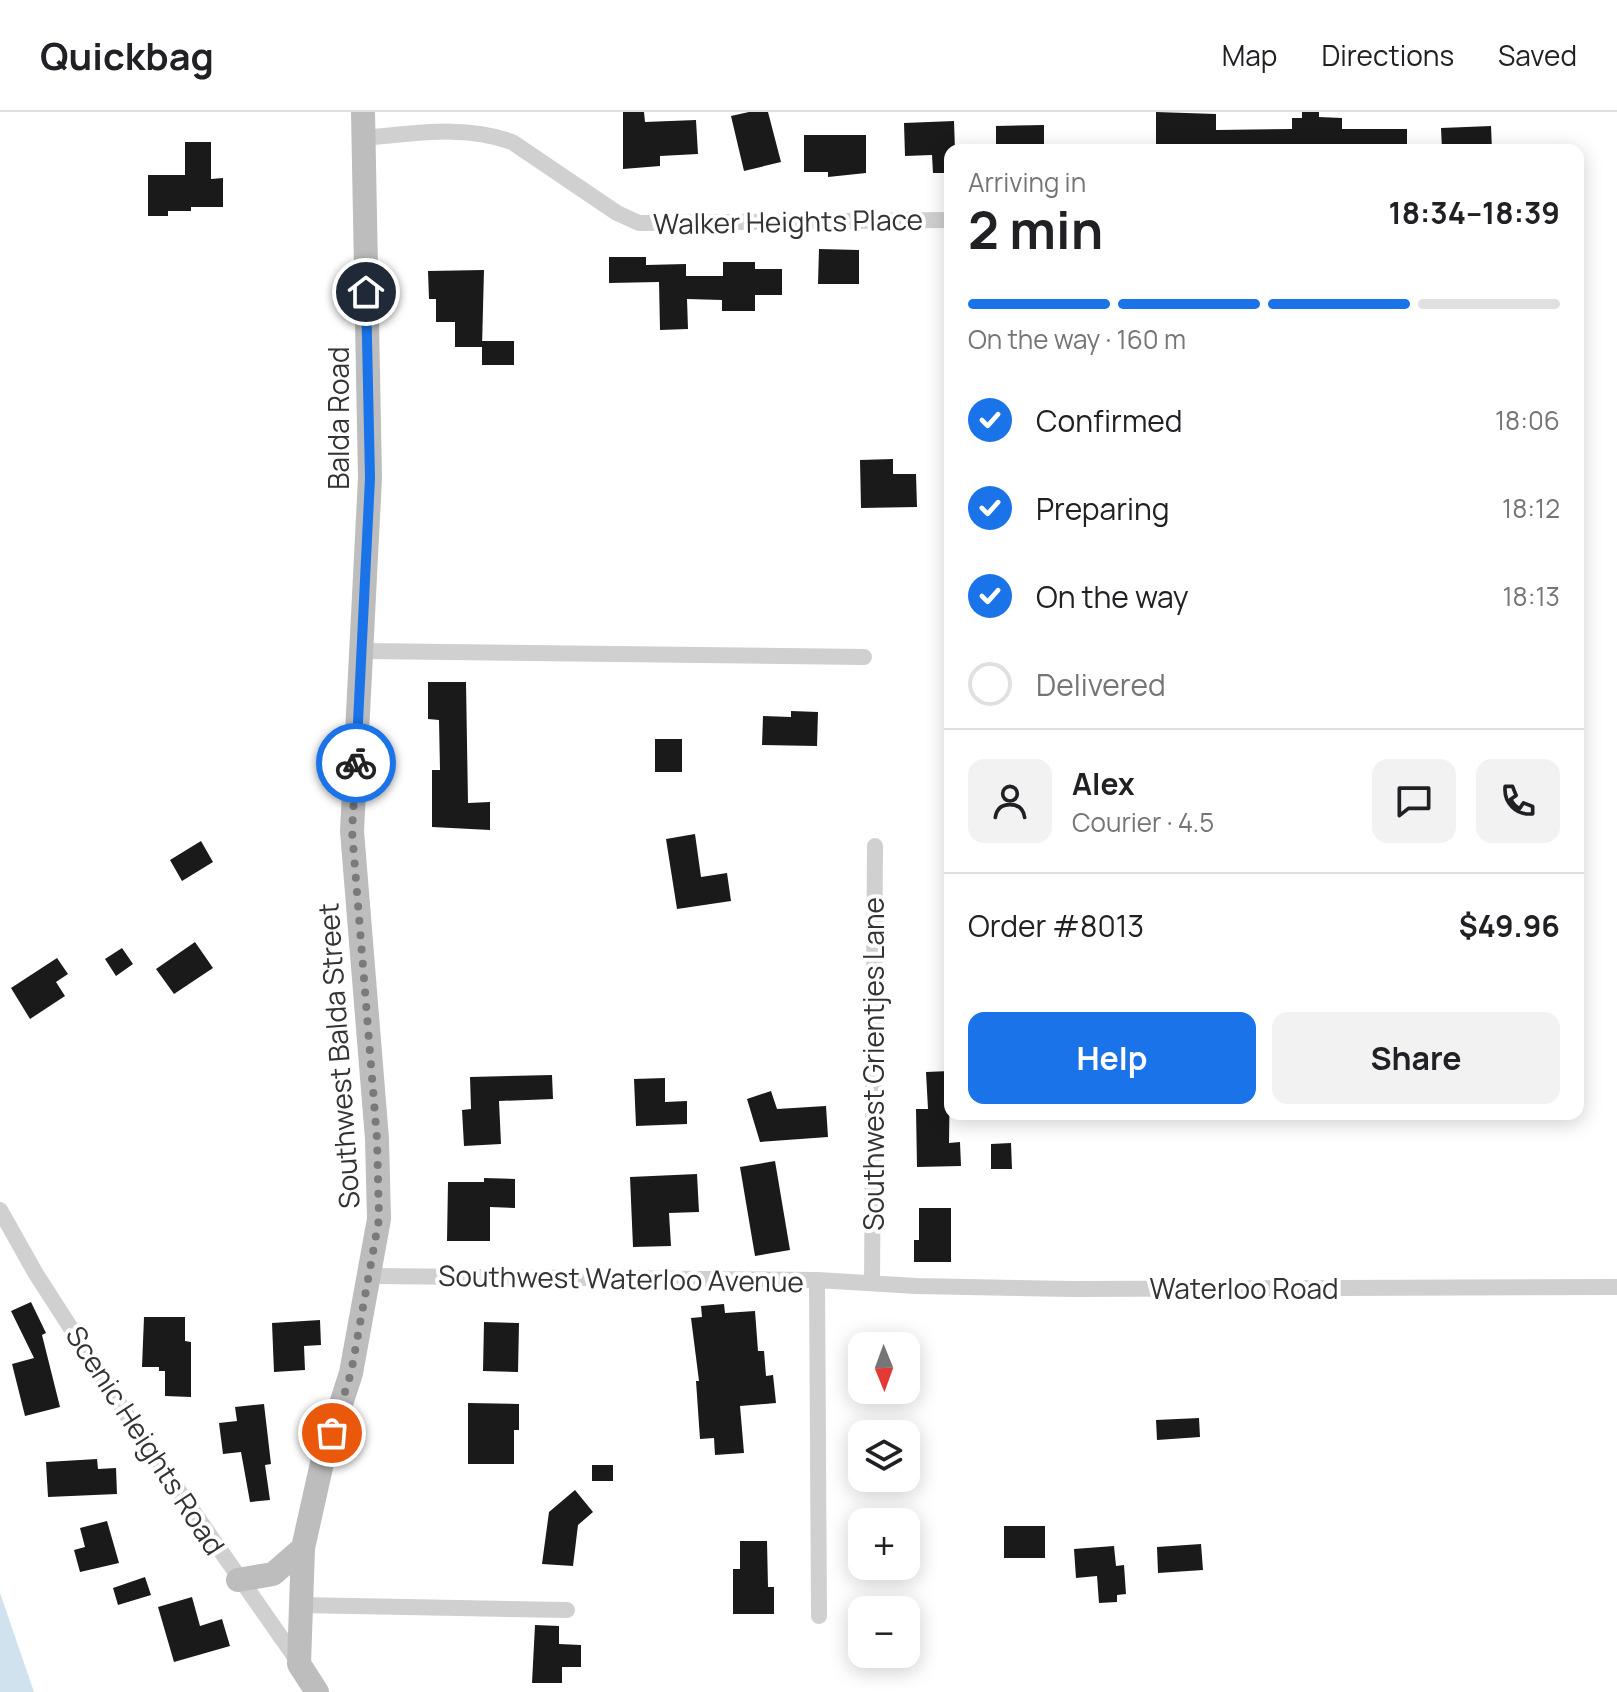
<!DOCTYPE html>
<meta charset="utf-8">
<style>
body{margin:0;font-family:Manrope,sans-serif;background:#f2f2f2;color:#202124;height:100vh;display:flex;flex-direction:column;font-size:30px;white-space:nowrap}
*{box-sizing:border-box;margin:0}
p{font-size:26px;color:#757577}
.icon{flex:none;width:44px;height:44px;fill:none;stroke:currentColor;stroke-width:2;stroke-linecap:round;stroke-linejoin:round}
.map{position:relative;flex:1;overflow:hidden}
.details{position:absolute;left:944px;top:32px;width:640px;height:976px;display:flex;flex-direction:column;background:#fff;border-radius:16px;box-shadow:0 4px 20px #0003}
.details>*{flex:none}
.needle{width:52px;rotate:179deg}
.buttons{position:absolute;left:848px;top:1220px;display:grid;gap:16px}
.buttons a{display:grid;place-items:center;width:72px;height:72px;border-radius:16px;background:#fff;box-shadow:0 4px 20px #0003;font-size:40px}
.pin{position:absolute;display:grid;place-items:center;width:68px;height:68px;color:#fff;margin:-34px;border:4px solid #fff;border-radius:50%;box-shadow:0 2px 8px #0007}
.courier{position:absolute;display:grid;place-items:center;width:80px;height:80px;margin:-40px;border:6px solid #1a73e8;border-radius:50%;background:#fff;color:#222;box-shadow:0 2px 10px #0007}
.headline em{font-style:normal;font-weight:700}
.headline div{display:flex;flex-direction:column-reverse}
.headline{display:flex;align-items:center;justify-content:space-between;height:136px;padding:0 24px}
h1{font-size:52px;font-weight:700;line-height:60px}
.bar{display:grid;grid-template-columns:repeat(4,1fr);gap:12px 8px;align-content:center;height:96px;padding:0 24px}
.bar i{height:10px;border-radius:6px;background:#e0e0e0}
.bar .current{background:#1a73e8}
.bar p{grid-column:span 4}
.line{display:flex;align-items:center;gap:20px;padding:0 24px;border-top:2px solid #e0e0e0}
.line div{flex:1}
.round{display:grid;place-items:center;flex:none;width:84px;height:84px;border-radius:16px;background:#f2f2f2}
ol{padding:0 24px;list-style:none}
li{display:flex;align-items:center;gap:24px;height:88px}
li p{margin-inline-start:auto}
li .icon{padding:8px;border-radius:50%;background:#1a73e8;color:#fff;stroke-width:4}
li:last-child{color:#757577}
li i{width:44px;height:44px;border:4px solid #e0e0e0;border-radius:50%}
.button{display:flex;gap:16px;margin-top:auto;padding:16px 24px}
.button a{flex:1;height:92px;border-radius:16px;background:#1a73e8;color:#fff;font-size:32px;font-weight:700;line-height:92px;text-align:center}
.button a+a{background:#f2f2f2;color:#202124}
header{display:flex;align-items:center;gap:48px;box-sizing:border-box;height:112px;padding:0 40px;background:#fff;border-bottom:2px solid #e0e0e0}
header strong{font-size:38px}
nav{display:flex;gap:44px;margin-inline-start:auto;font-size:28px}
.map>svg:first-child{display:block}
.water{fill:#cfe2ee}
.building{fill:#1a1a1a}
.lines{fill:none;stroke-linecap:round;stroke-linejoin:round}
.street{stroke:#d0d0d0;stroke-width:16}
.secondary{stroke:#bdbdbd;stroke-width:24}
.done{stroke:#7a7a7a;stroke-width:8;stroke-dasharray:0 14.4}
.route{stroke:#1a73e8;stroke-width:10}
.labels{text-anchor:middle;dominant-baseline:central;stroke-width:8;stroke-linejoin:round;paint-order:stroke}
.street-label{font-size:28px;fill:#333;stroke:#fff}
</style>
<header>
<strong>Quickbag</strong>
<nav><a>Map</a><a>Directions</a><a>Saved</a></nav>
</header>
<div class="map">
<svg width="1617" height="1580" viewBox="0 0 1617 1580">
<rect width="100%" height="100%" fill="#fff"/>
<!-- water -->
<path class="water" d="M0,1481L34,1580H0Z"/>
<!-- building -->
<path class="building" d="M623,0H644L645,10L696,8L698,42L660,44V54L623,57Z
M749,0H768L781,50L744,59L731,4Z
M1156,0L1216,2V18L1292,17V6H1302V0H1319V5L1342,6V17H1407V38H1156Z
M954,9L955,38H950V61H933L932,43L905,44L904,11Z
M1044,13V38H996V14Z
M1491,14L1492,38H1442L1441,16Z
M804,23H866V61L828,65V60H804Z
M185,30H211V67L223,66V95H191V99H168V104H148V63H185Z
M819,137L859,138V172H818Z
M609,145H646V153L686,152V164H723V150H755V157H782V183H755V199H722V188L687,187L688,217L660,218L659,170L609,171Z
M484,158L482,235H455V210H436V187H429L428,159Z
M482,229H514V253H482Z
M893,347V362H916L917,395L861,396L860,348Z
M428,570H466L468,691L490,690V718L432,715V658H440L439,608L428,607Z
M791,599L818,600L817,634L762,633L763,604L791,605Z
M655,627H682V660H655Z
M695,722L701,765L727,761L731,789L677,797L666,727Z
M201,729L213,750L182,769L170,748Z
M195,830L213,856L174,882L156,857Z
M122,836L133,852L116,864L105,847Z
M57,846L68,862L56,870L65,884L30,907L11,876Z
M950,959L949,1031L960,1030L961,1054L917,1055L916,997H928L926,960Z
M552,963L553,987L499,989L501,1032L464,1034L462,998L471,997L470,965Z
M665,966V990L687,989V1012L636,1014L634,967Z
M771,979L777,997L826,994L828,1025L760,1030L747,987Z
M1011,1031L1012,1057H991V1032Z
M775,1049L790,1138L755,1144L740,1055Z
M697,1062L699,1100L669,1101L671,1134L633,1135L630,1065Z
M484,1066L515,1067V1096L490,1095V1129H447L448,1070H484Z
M919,1096H951V1150H914V1128H919Z
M31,1190L46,1221L42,1223L60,1295L25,1304L12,1252L34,1246L11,1199Z
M724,1192L725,1201L755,1199L758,1239H764L766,1264L773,1263L776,1291L740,1294L744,1341L715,1343L714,1326L700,1327L696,1269H699L691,1206L702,1205L701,1194Z
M144,1205H185V1229L191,1230V1285L165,1284V1259H159V1255H142Z
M320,1208L321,1233L304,1234L305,1258L274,1260L272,1211Z
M484,1210L519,1211L518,1260L483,1259Z
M468,1291L519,1292V1318H514V1352H468Z
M264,1292L271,1352L265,1353L270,1388L250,1390L241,1340L223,1342L219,1311L237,1309L235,1295Z
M1199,1306L1200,1325L1157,1328L1156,1308Z
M97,1347L98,1357L116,1356L117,1382L48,1385L46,1350Z
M592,1353H613V1369H592Z
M575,1378L593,1400L578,1413L573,1454L542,1452L549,1400Z
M107,1409L119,1451L80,1460L74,1438L85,1435L80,1416Z
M1004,1414H1045V1446H1004Z
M740,1429H767L768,1475H774V1502H733V1457H740Z
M1201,1432L1203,1458L1158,1461L1157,1435Z
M1114,1434L1116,1454L1124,1453L1126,1482L1117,1483V1490L1099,1491L1097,1464L1076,1466L1074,1437Z
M145,1465L151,1483L118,1493L113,1476Z
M192,1485L200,1514L222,1507L230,1534L174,1550L158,1495Z
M535,1513L559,1514V1532L581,1533V1555H562V1571H532Z"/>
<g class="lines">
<!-- street -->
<path class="street" d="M363,26C413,22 464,12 512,30L617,101L639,111L950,108
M363,539L864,545
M0,1098L36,1162L137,1319L299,1551
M370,1164L817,1168L916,1174L1073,1177L1617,1175
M817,1168L819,1504
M872,1171L875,734
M300,1493L567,1498"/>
<!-- secondary -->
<path class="secondary" d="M238,1468L273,1462L303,1436
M317,1580L299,1552L303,1436L322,1351L351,1261L379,1107L377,1027L352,719L370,366L363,0"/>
</g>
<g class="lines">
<!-- done -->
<path class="done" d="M332,1321L351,1261L379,1107L377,1027L352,719L356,651"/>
<!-- route -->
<path class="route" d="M356,651L370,366L366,180"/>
</g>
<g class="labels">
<!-- street labels -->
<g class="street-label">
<text transform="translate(788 109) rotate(-1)">Walker Heights Place</text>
<text transform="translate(338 306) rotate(-90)">Balda Road</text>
<text transform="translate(338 944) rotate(-94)">Southwest Balda Street</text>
<text transform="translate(873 952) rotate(-90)">Southwest Grientjes Lane</text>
<text transform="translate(621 1166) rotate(1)">Southwest Waterloo Avenue</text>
<text x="1244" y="1176">Waterloo Road</text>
<text transform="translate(146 1328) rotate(57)">Scenic Heights Road</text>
</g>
</g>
</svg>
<div class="buttons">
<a><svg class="needle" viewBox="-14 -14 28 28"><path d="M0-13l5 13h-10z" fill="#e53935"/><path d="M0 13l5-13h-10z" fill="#757577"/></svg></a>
<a><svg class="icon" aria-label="layers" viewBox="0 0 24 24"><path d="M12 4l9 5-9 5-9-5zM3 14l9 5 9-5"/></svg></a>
<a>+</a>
<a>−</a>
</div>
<div class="pin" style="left:332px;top:1321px;background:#ea580c"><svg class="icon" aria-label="bag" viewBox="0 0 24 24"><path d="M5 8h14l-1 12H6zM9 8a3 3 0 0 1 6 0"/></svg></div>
<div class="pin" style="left:366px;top:180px;background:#1f2937"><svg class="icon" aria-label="home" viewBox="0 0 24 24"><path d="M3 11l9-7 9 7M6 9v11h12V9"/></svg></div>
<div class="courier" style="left:356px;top:651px"><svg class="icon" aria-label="bike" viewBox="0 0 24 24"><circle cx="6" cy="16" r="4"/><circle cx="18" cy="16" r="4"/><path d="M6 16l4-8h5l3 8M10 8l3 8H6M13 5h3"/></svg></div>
<section class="details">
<div class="headline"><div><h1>2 min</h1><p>Arriving in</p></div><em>18:34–18:39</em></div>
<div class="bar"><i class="current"></i><i class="current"></i><i class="current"></i><i></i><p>On the way · 160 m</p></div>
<ol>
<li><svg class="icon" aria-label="check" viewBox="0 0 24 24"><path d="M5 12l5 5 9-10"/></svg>Confirmed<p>18:06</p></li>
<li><svg class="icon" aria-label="check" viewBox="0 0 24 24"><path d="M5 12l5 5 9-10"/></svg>Preparing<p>18:12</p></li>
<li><svg class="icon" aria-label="check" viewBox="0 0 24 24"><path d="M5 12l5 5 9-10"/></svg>On the way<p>18:13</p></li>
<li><i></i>Delivered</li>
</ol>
<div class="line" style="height:144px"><a class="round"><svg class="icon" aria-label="person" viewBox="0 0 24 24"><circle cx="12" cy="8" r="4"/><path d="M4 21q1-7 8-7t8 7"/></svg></a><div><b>Alex</b><p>Courier · 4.5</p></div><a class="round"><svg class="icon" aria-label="chat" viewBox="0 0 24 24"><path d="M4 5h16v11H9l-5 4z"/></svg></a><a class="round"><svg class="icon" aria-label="phone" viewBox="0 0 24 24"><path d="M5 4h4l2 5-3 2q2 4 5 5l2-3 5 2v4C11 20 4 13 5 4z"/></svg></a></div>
<div class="line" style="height:104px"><div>Order #8013</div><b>$49.96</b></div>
<div class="button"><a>Help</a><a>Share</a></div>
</section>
</div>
